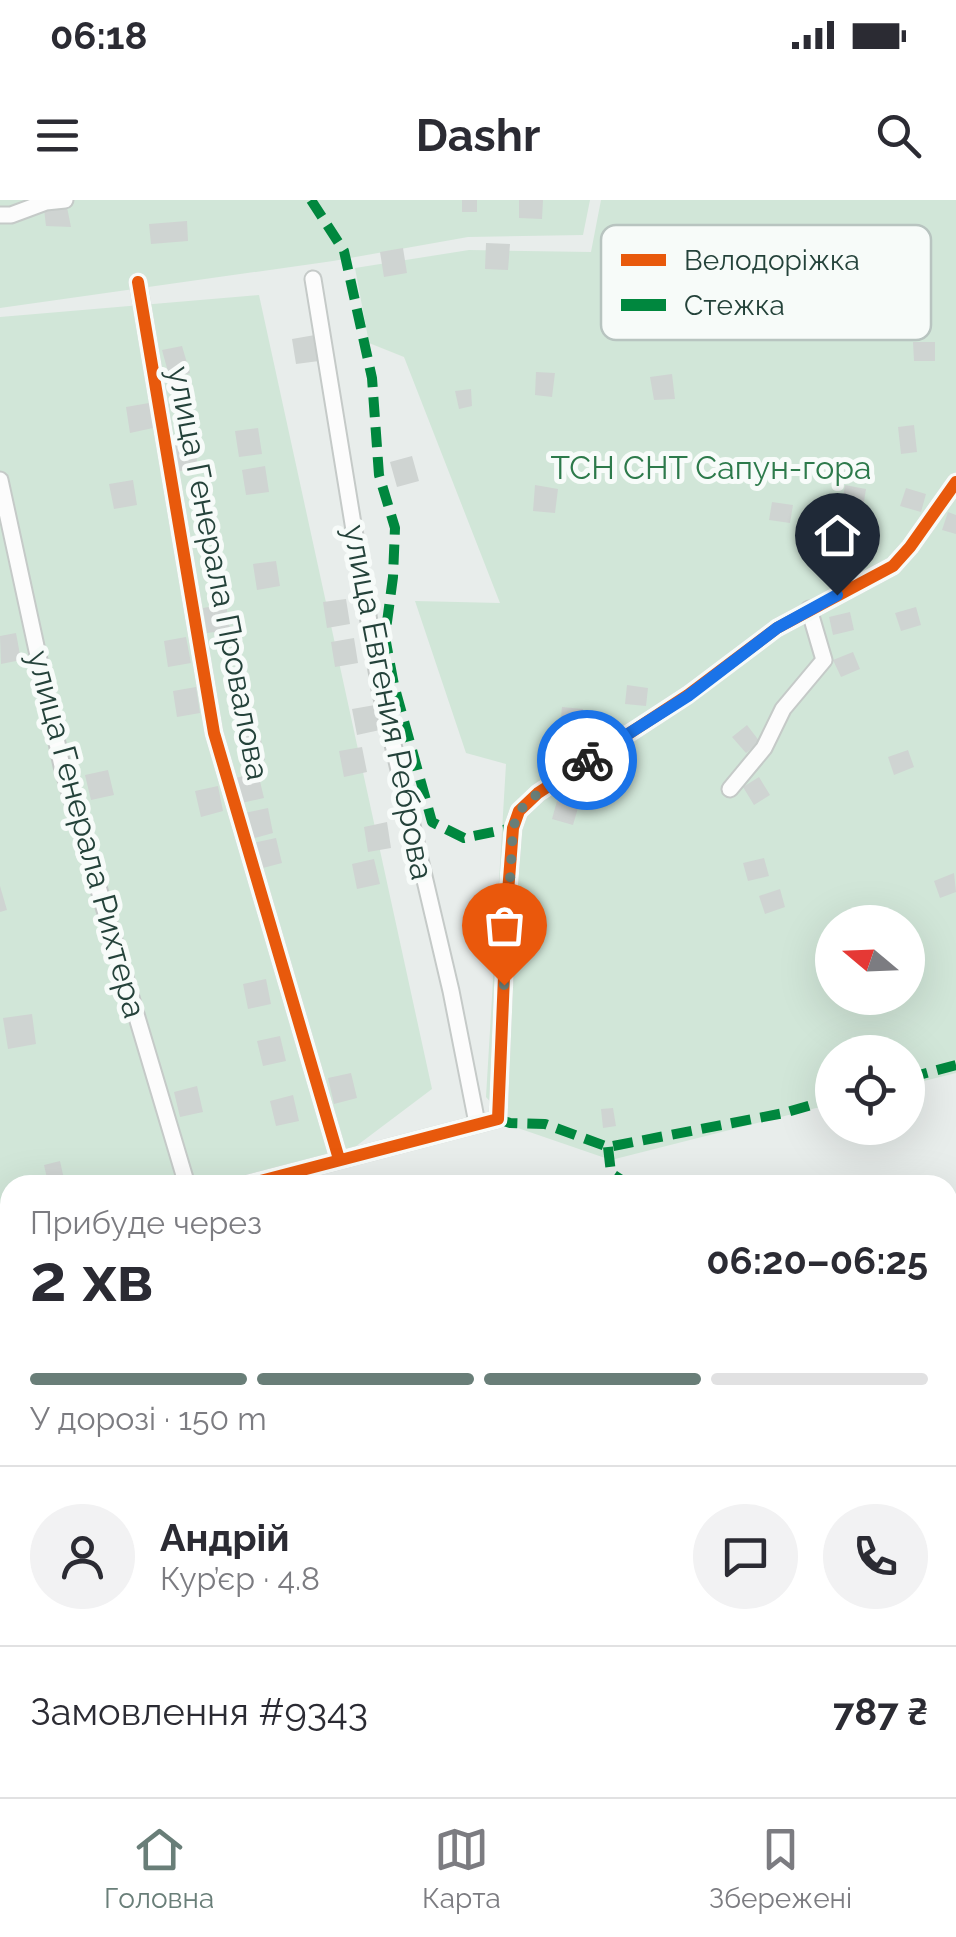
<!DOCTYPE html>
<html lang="uk">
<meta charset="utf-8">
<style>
body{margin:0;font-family:Raleway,sans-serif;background:#f2f2f3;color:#2b2b33;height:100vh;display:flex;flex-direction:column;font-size:38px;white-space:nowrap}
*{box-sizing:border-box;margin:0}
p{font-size:32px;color:#7c7c81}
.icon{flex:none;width:55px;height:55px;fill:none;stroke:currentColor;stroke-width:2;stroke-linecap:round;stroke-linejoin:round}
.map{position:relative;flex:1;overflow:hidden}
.drawer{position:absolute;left:0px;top:975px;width:958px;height:622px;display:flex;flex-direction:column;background:#fff;border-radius:30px 30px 0 0;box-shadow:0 10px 40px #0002}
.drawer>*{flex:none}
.needle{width:65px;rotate:289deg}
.controls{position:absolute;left:815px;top:705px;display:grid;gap:20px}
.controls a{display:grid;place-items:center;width:110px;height:110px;border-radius:50%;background:#fff;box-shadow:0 10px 40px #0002;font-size:50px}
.pin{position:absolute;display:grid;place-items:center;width:85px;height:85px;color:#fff;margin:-102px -42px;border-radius:50% 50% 50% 0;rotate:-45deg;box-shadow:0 0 10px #0007}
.pin .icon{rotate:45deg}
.courier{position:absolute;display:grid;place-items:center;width:100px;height:100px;margin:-50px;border:8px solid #1a73e8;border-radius:50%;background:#fff;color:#222;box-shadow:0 2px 12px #0007}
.head em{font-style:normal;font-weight:700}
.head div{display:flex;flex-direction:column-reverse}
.head{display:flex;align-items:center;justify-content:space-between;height:170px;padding:0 30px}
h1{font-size:65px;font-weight:700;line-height:75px}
.bar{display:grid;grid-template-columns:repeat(4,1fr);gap:15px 10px;align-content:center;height:120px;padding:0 30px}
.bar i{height:12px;border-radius:8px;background:#e1e1e2}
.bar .active{background:#697e78}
.bar p{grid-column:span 4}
.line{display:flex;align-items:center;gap:25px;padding:0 30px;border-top:2px solid #e1e1e2}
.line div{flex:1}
.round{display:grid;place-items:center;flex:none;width:105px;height:105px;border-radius:52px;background:#f2f2f3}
.status{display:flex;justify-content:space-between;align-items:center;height:70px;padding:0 50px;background:#fff;direction:ltr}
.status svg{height:28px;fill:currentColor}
header{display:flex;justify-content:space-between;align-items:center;height:130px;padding:0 30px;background:#fff;font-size:45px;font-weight:700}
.tab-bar{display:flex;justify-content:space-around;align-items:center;height:140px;border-top:2px solid #e1e1e2;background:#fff;font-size:28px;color:#7c7c81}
.tab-bar a{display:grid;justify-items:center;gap:5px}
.tab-bar .active{color:#697e78}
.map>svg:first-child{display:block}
.green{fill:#d1e6d8;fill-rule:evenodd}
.building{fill:#cfd4d2}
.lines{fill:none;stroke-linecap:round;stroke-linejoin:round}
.minor-casing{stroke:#c5cac8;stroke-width:19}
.minor{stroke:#fcfcfc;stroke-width:15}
.quiet{stroke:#00873e;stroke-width:10;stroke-dasharray:20 10;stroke-linecap:butt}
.cycleway-casing{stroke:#f7fbf9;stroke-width:19}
.cycleway{stroke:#e8590c;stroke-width:12}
.done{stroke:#697e78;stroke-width:10;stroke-dasharray:0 18}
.route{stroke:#1a73e8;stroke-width:12}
.labels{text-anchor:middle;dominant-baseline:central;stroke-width:10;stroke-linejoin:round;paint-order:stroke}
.park-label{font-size:32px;fill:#2d7a4b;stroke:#f7fbf9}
.street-label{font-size:32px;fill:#24423a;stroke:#f7fbf9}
.key{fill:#f7fbf9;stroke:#b8c4c0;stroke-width:2.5}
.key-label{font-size:28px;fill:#24423a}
</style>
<div class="status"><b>06:18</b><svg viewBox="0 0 49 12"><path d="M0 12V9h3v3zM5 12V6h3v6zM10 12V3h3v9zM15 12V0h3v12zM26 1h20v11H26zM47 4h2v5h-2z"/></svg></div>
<header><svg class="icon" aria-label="menu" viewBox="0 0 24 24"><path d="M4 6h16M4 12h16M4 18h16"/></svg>Dashr<svg class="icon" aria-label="search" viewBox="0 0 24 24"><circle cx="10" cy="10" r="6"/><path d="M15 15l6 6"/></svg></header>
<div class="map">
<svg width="956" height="1597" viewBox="0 0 956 1597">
<rect width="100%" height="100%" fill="#e8edeb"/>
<!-- green -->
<path class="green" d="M0,0H590L583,35L468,37L333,61L0,108Z
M601,0H956V873L908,885V852H832V904L611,960L512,926L486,897L506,564L466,553L415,401L500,403L404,157L369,143L355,68L469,50L591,52ZM832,722H908V798H832Z
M259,95L432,889L339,959L279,985H10V1124L0,1129V117Z"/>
<!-- building -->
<path class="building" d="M462,0H477V12H462Z
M519,0H543L542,19L519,18Z
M67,7L71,27L46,26L44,9Z
M187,21L188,41L151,44L149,24Z
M486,43L510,44L508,70L485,69Z
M403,48L407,73L384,77L380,52Z
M315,135L319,161L296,164L292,139Z
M913,142H935V161H914Z
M182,146L190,173L170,179L162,150Z
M536,172L555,173L552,197L535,195Z
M672,174L675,199L654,200L650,177Z
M471,189L472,206L459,209L455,191Z
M149,203L153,228L130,233L126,207Z
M914,225L917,252L901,254L898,227Z
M258,228L262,254L239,257L235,231Z
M194,242L198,268L175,272L171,246Z
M412,256L419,281L397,287L390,262Z
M265,266L269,292L246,295L242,270Z
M133,280L137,305L114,309L109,284Z
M535,285L558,289L555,313L533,311Z
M845,285L866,289L863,308L842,303Z
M906,288L926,294L921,312L900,306Z
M772,302L793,305L790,323L769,320Z
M948,312L956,315V334L942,330Z
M276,361L280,386L257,390L253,364Z
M346,399L350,424L327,428L323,402Z
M226,404L230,430L207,433L203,408Z
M916,407L921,425L901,431L895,413Z
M850,412L854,430L833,435L829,417Z
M16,433L21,460L1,464L0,436Z
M186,437L191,463L168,467L164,441Z
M354,438L358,463L335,467L331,442Z
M853,452L860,469L841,477L833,460Z
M627,485L648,488L646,506L625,504Z
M196,487L200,513L177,517L173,491Z
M375,505L380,530L357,535L352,509Z
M562,507L583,509L581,528L560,526Z
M747,525L760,542L746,553L732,537Z
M260,534L265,560L242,564L238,538Z
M362,547L367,572L344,577L339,551Z
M908,550L914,567L894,575L888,557Z
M108,570L114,595L91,600L85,575Z
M258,573L264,598L241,603L235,578Z
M759,577L770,595L754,605L743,587Z
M218,586L223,611L201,617L195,591Z
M557,601L578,608L573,625L552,619Z
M268,608L273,633L251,639L245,613Z
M387,622L391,648L368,652L364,627Z
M276,638L282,663L259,669L253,643Z
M764,658L769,676L748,681L743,663Z
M374,659L380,684L357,689L352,664Z
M954,673L956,692L940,698L934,681Z
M0,686L7,710L0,712Z
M780,689L785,707L765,714L759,696Z
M266,779L271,804L248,809L243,784Z
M32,814L36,844L8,849L3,818Z
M280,836L286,861L263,866L257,841Z
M351,873L357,898L334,904L328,878Z
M197,886L203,912L180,917L174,892Z
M293,895L299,921L276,926L270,901Z
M613,908L616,926L603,928L601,909Z
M60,961L64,979L48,983L44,965Z"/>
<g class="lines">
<!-- minor casing -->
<g class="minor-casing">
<path id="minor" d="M0,15H11L46,2L65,0
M313,79L380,489L451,791L477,923
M138,82L214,533L339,959
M0,280L62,566L187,985
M730,589L764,548L783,509L824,460L809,409
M245,985L498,919L507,705L513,628L519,611L538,593L688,495L777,428L893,366L910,347L956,282
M450,1588L468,1597"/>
</g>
<!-- minor -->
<use href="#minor" class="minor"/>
<!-- quiet -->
<path class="quiet" d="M311,0L344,51L372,178L379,275L395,328L393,377L385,437L394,485L432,622L464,638L513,628
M908,878L956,865
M498,919L510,923L545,924L608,947L784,913L832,899
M608,947L611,973L629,985
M948,1241L956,1239
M675,1588L676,1597
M716,1588L718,1597"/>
<!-- cycleway casing -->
<g class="cycleway-casing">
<path id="cycleway" d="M138,82L214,533L339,959
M245,985L498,919L507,705L513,628L519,611L538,593L688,495L777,428L893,366L910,347L956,282"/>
</g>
<!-- cycleway -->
<use href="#cycleway" class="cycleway"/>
</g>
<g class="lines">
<!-- done -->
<path class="done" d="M504,785L513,628L519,611L538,593L587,560"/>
<!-- route -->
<path class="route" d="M587,560L688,496L777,428L837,395"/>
</g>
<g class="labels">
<!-- park labels -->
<g class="park-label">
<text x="711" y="267">ТСН СНТ Сапун-гора</text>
</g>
<!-- street labels -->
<g class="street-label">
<text transform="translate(219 373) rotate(79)">улица Генерала Провалова</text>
<text transform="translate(389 502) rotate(79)">улица Евгения Реброва</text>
<text transform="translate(87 634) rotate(75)">улица Генерала Рихтера</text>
</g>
</g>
<!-- legend -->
<rect x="601" y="25" width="330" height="115" rx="15" class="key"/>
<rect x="621" y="54" width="45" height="12" fill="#e8590c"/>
<rect x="621" y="99" width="45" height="12" fill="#00873e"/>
<g class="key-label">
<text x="684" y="70">Велодоріжка</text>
<text x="684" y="115">Стежка</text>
</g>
</svg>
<div class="controls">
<a><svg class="needle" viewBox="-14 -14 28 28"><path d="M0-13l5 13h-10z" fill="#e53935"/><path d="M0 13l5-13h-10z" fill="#7c7c81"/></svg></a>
<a><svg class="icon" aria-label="locate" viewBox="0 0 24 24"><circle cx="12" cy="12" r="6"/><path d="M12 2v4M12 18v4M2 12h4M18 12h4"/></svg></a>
</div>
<div class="pin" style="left:504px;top:785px;background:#ea580c"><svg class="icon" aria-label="bag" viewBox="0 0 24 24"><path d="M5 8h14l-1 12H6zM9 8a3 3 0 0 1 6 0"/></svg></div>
<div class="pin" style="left:837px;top:395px;background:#1f2937"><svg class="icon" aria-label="home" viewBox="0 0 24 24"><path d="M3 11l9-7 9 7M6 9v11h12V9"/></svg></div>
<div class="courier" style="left:587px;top:560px"><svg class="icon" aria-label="bike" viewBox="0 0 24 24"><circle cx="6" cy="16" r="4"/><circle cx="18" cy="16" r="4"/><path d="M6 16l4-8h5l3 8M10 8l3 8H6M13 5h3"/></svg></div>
<section class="drawer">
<div class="head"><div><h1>2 хв</h1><p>Прибуде через</p></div><em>06:20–06:25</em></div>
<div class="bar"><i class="active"></i><i class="active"></i><i class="active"></i><i></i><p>У дорозі · 150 m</p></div>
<div class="line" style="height:180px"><a class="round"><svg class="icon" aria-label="person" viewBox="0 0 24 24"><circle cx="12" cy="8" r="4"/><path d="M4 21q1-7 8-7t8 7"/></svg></a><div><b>Андрій</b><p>Кур’єр · 4.8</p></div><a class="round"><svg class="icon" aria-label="chat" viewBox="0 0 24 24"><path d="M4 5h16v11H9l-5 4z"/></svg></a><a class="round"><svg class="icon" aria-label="phone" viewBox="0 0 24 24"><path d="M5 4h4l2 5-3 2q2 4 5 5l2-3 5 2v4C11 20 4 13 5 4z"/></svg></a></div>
<div class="line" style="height:130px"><div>Замовлення #9343</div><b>787 ₴</b></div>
</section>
</div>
<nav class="tab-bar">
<a class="active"><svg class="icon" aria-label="home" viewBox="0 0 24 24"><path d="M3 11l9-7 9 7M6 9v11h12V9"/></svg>Головна</a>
<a><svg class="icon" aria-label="map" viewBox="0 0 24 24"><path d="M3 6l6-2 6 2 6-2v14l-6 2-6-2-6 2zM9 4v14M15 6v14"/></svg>Карта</a>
<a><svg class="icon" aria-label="saved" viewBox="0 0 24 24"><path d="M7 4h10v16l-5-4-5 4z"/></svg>Збережені</a>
</nav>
